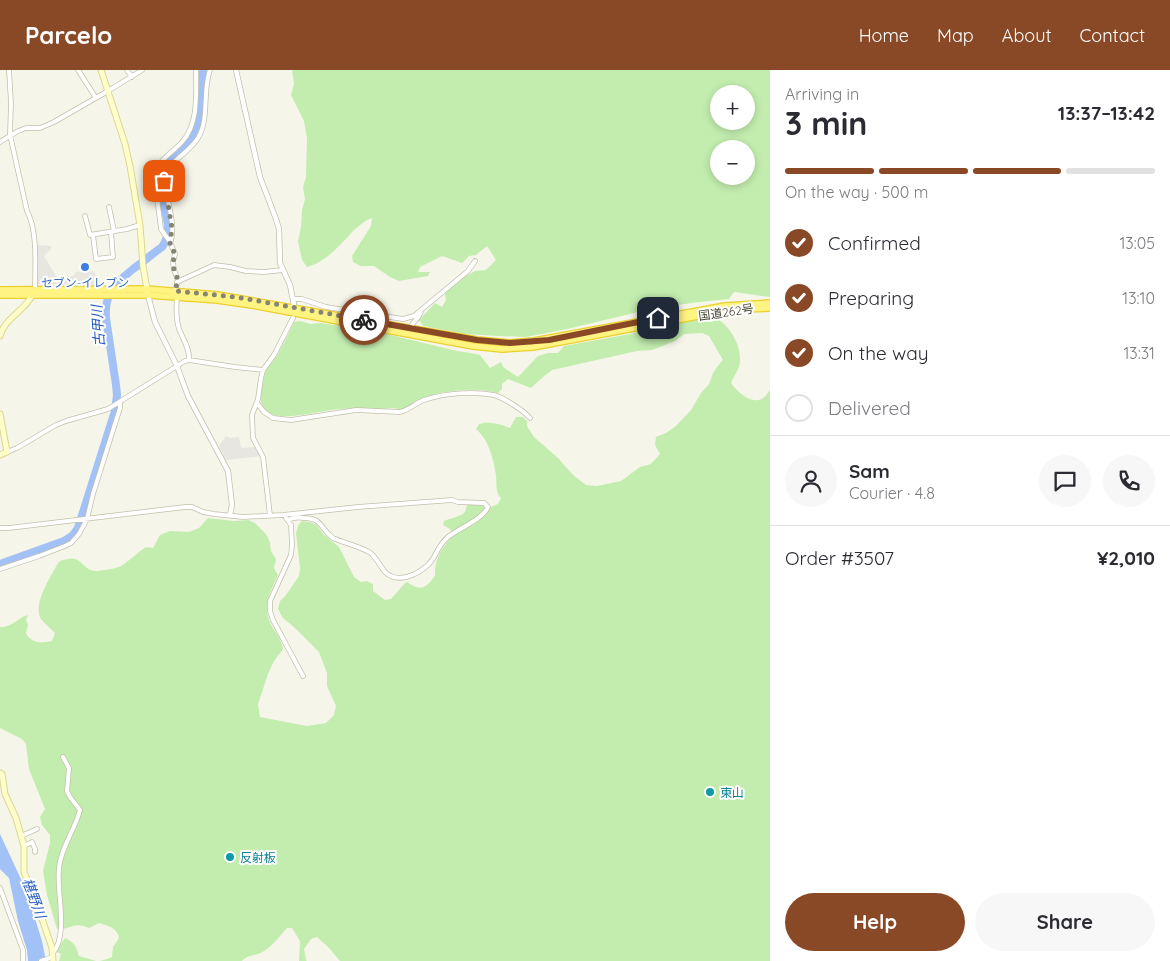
<!DOCTYPE html>
<meta charset="utf-8">
<style>
body{margin:0;font-family:Quicksand,"Noto Sans JP",sans-serif;background:#f7f7f7;color:#2b2b33;height:100vh;display:flex;flex-direction:column;font-size:19px;white-space:nowrap}
*{box-sizing:border-box;margin:0}
p{font-size:16px;color:#7c7c81}
.icon{flex:none;width:28px;height:28px;fill:none;stroke:currentColor;stroke-width:2;stroke-linecap:round;stroke-linejoin:round}
.map{position:relative;flex:1;overflow:hidden}
.sheet{display:flex;flex-direction:column;background:#fff;width:400px}
.sheet>*{flex:none}
.buttons{position:absolute;left:710px;top:15px;display:grid;gap:10px}
.buttons a{display:grid;place-items:center;width:45px;height:45px;border-radius:50%;background:#fff;box-shadow:0 2px 8px #0003;font-size:25px}
.pin{position:absolute;display:grid;place-items:center;width:42px;height:42px;color:#fff;margin:-21px;border-radius:10px;box-shadow:0 2px 8px #0006}
.courier{position:absolute;display:grid;place-items:center;width:50px;height:50px;margin:-25px;border:4px solid #8a4926;border-radius:50%;background:#fff;color:#222;box-shadow:0 1px 6px #0007}
.head em{font-style:normal;font-weight:800}
.head div{display:flex;flex-direction:column-reverse}
.head{display:flex;align-items:center;justify-content:space-between;height:85px;padding:0 15px}
h1{font-size:32px;font-weight:800;line-height:38px}
.bar{display:grid;grid-template-columns:repeat(4,1fr);gap:8px 5px;align-content:center;height:60px;padding:0 15px}
.bar i{height:6px;border-radius:4px;background:#e1e1e2}
.bar .active{background:#8a4926}
.bar p{grid-column:span 4}
.line{display:flex;align-items:center;gap:12px;padding:0 15px;border-top:1px solid #e1e1e2}
.line div{flex:1}
.round{display:grid;place-items:center;flex:none;width:52px;height:52px;border-radius:26px;background:#f7f7f7}
ol{padding:0 15px;list-style:none}
li{display:flex;align-items:center;gap:15px;height:55px}
li p{margin-inline-start:auto}
li .icon{padding:5px;border-radius:50%;background:#8a4926;color:#fff;stroke-width:4}
li:last-child{color:#7c7c81}
li i{width:28px;height:28px;border:2px solid #e1e1e2;border-radius:50%}
.button{display:flex;gap:10px;margin-top:auto;padding:10px 15px}
.button a{flex:1;height:58px;border-radius:30px;background:#8a4926;color:#fff;font-size:20px;font-weight:800;line-height:58px;text-align:center}
.button a+a{background:#f7f7f7;color:#2b2b33}
header{display:flex;align-items:center;gap:30px;box-sizing:border-box;height:70px;padding:0 25px;background:#8a4926;color:#fff}
header strong{font-size:24px}
nav{display:flex;gap:28px;margin-inline-start:auto;font-size:18px}
main{display:flex;flex:1;min-height:0}
.map>svg:first-child{display:block}
.green{fill:#c3edaf;fill-rule:evenodd}
.parking{fill:#e7e6e1}
.water{fill:#a1c1f7}
.lines{fill:none;stroke-linecap:round;stroke-linejoin:round}
.river{stroke:#a1c1f7;stroke-width:8}
.minor-casing{stroke:#c2c0ab;stroke-width:5.5}
.tertiary-casing{stroke:#c2c0ab;stroke-width:6}
.secondary-casing{stroke:#dad795;stroke-width:7}
.trunk-casing{stroke:#ebcf2e;stroke-width:8}
.minor{stroke:#fff;stroke-width:4}
.tertiary{stroke:#fff;stroke-width:4.5}
.secondary{stroke:#fffeca;stroke-width:5}
.trunk{stroke:#fff482;stroke-width:5.5}
.done{stroke:#868475;stroke-width:5;stroke-dasharray:0 9}
.route{stroke:#8a4926;stroke-width:6}
.shop-dot{fill:#3f7fe0;stroke:#fff;stroke-width:2}
.culture-dot{fill:#0f9aa8;stroke:#fff;stroke-width:2}
.labels{text-anchor:middle;dominant-baseline:central;stroke-width:4;stroke-linejoin:round;paint-order:stroke}
.shop-label{font-size:12px;fill:#366cbe;stroke:#fff}
.street-label{font-size:12px;fill:#4a4736;stroke:#fff}
.culture-label{font-size:12px;fill:#0d838f;stroke:#fff;text-anchor:start}
.water-label{font-size:14px;font-style:italic;fill:#255cc1;stroke:#fff}
</style>
<header>
<strong>Parcelo</strong>
<nav><a>Home</a><a>Map</a><a>About</a><a>Contact</a></nav>
</header>
<main>
<div class="map">
<svg width="770" height="891" viewBox="0 0 770 891">
<rect width="100%" height="100%" fill="#f6f5e9"/>
<!-- green -->
<path class="green" d="M293,0H770V227L734,222L729,229L699,232L655,238L567,259L526,267L498,266L466,264L423,256L419,250L435,233L442,237L446,230L445,223L463,208L475,201L486,200L496,190L487,176L476,185L469,186L462,193L442,186L420,197L418,202H430L428,206L399,211L390,207L374,196H361L353,192L352,186L371,156L372,148C365,150 359,156 353,161C340,175 326,192 307,197L302,190L298,171L301,157L302,140L305,129L303,117L306,107L307,69L304,51L291,25L294,14L292,1ZM719,24H746V51H719ZM719,79H746V106H719Z
M718,249C730,257 741,275 740,291C740,298 734,306 731,313C736,320 748,332 758,330C764,329 767,324 770,320V891H340L329,878L317,867L311,869L304,879L306,890L307,891H299L300,871L292,858H287C281,865 271,877 264,881C257,886 247,885 242,891H100L107,889L112,887L113,877L119,868C117,857 108,856 99,853L89,858C72,851 72,860 57,859L47,825L43,801L50,773V765L42,755L40,747L45,739L29,699L26,674L22,669L0,658V557C12,558 17,548 28,545L26,550L28,555L26,563C31,574 42,573 52,571L55,563C51,559 45,554 41,549C32,535 51,506 58,493C61,490 63,490 68,489C82,485 83,502 98,501C104,500 115,499 121,496C128,492 138,482 146,477L153,478L160,465L170,461L189,462L199,458L208,448L234,451L248,450L255,453L266,464L270,472L271,481L276,489L274,498L278,505C269,524 261,538 273,558C277,564 282,571 283,579L274,591L268,604L258,634L260,647L307,656L326,653L334,645L336,636L327,616V603L319,582L295,558L283,548L278,539L280,531L286,525L299,506L300,498L296,463L299,454L302,451L310,452L317,455L323,464L339,477L354,507L361,512L367,511L373,514V521L385,530L391,529L405,513L407,512C421,522 426,518 435,506C434,488 442,479 453,465L450,459L443,455L444,451C448,449 462,446 464,443C466,441 466,438 467,435L482,434L491,437L498,434L501,428C495,422 497,414 496,406C494,390 489,370 476,359L479,354C491,351 499,354 510,358L516,347H523L527,351V356L534,367L558,388L573,405L586,415L597,416L621,411L640,397L651,394L660,384L655,375L656,367L666,363L676,356L691,340L701,323L709,314L713,303L717,297L723,290L709,266L702,263L684,264L675,271L652,280L637,281L552,300L543,307L531,318L508,309L502,314V319L498,323C473,317 447,320 423,328C416,331 411,339 403,340C400,340 396,338 392,338C388,338 385,339 381,339C366,338 353,338 339,339C320,341 301,347 282,346C275,346 265,343 262,336C259,328 263,306 267,299C269,296 272,293 274,290C282,278 288,265 294,252L300,251L311,254L320,253L358,258L395,266L457,281L476,284L480,285L490,298L501,292L503,297L518,307L538,286L548,283H558L564,276L630,264L683,251Z
M65,868C75,873 76,876 79,886L96,891H59L61,884L57,882L60,875Z"/>
<!-- parking -->
<path class="parking" d="M38,175L51,176V179L44,186L59,211L55,215L38,214L36,177Z
M94,201L96,206L101,213L98,216H61L63,210L74,205L75,202Z
M226,366L230,368L239,367L241,378L255,377L262,386L226,390L219,376Z"/>
<!-- water -->
<path class="water" d="M0,764L26,820L42,871L46,891H28L27,880L18,851L9,808L0,799Z"/>
<g class="lines">
<!-- river -->
<path class="river" d="M0,494L64,471L73,465L78,458L115,341L117,325L116,315L106,248C104,223 115,214 133,199C143,192 152,184 162,177C174,161 165,143 161,125C159,119 157,113 159,106C162,93 181,82 190,71C204,55 201,21 203,0"/>
<!-- minor casing -->
<g class="minor-casing">
<path id="minor" d="M9,0L11,33L10,65L27,141C38,161 35,197 35,219
M78,0L96,28
M127,0L132,7
M0,72L18,61L26,58H40L54,52L108,21L142,0
M109,137L114,161
M85,146L90,165L127,159L140,155
M93,165L96,189L113,187L111,162
M170,174C176,158 169,137 166,121C165,116 163,110 164,105C167,94 191,81 198,68C210,48 202,22 210,0
M177,212L214,195L230,197L246,201L264,202L283,200
M175,221L178,210L174,200L173,192L175,184L170,172L161,159L154,104C159,90 173,82 182,72C199,54 196,22 196,0
M177,227C176,238 176,249 179,259C183,269 190,279 189,290
M294,229H302L326,237L403,249L414,246L421,240L468,201L475,191
M410,259C412,251 421,248 421,240
M257,333L264,342L273,348L291,350L356,340L400,342C410,340 415,333 424,330C445,323 472,321 494,325C504,328 523,340 530,348
M7,382L17,378L56,355L66,351L108,339L185,291L189,290L235,297L263,300
M270,445L263,387L253,368L252,345L258,329L261,308L263,300L274,285L293,248
M286,448L291,455L292,475L291,485L270,531V541L273,550L303,606
M0,458H9L185,437H192L203,442L214,444L243,447L283,445L358,437L452,430L458,432L484,433L488,437C482,450 459,458 448,467C437,476 437,486 428,495C418,504 399,514 386,503C380,497 377,487 369,482C359,476 344,473 333,468C320,459 323,448 304,448C298,447 294,447 288,450
M0,499L39,486L65,476L71,473L79,464L87,449L93,424L120,338V332
M21,766L37,759
M24,776L32,772L35,779V782
M0,818L23,880V891
M53,883C69,863 56,823 59,798C61,777 75,760 80,740L70,727L67,721L69,698L63,687
M41,891L53,887"/>
</g>
<!-- tertiary casing -->
<g class="tertiary-casing">
<path id="tertiary" d="M236,0L260,107L276,149L279,159L280,193L290,215L294,235
M148,225L155,252L177,296L188,326L228,401L232,435L230,445"/>
</g>
<!-- secondary casing -->
<g class="secondary-casing">
<path id="secondary" d="M101,0L125,74L130,96L140,155L143,196L148,225
M0,266C4,248 26,241 34,222
M0,344L7,382L0,385
M0,703L2,704L5,724L16,748L24,776V802L39,840L52,878L53,891"/>
</g>
<!-- trunk casing -->
<g class="trunk-casing">
<path id="trunk" d="M0,220L147,219L218,225L477,270L510,273L534,271L725,236L770,233
M0,225H148L217,230L252,235L473,276L502,279L533,277L714,243L744,239L770,238"/>
</g>
<!-- minor -->
<use href="#minor" class="minor"/>
<!-- tertiary -->
<use href="#tertiary" class="tertiary"/>
<!-- secondary -->
<use href="#secondary" class="secondary"/>
<!-- trunk -->
<use href="#trunk" class="trunk"/>
</g>
<g class="lines">
<!-- done -->
<path class="done" d="M164,111L172,158L170,174L175,184L173,192L174,200L178,210L175,221L236,227L364,250"/>
<!-- route -->
<path class="route" d="M364,250L477,270L510,273L549,270L658,248"/>
</g>
<!-- markers -->
<circle class="shop-dot" cx="85" cy="197" r="5"/>
<g class="culture-dot">
<circle cx="710" cy="722" r="5"/>
<circle cx="230" cy="787" r="5"/>
</g>
<g class="labels">
<!-- shop labels -->
<g class="shop-label">
<text x="85" y="212">セブン-イレブン</text>
</g>
<!-- street labels -->
<g class="street-label">
<text transform="translate(726 242) rotate(-8)">国道262号</text>
</g>
<!-- culture labels -->
<g class="culture-label">
<text x="720" y="722">東山</text>
<text x="240" y="787">反射板</text>
</g>
<!-- water labels -->
<g class="water-label">
<text transform="translate(98 256) rotate(-94)">古甲川</text>
<text transform="translate(34 828) rotate(70)">椹野川</text>
</g>
</g>
</svg>
<div class="buttons">
<a>+</a>
<a>−</a>
</div>
<div class="pin" style="left:164px;top:111px;background:#ea580c"><svg class="icon" aria-label="bag" viewBox="0 0 24 24"><path d="M5 8h14l-1 12H6zM9 8a3 3 0 0 1 6 0"/></svg></div>
<div class="pin" style="left:658px;top:248px;background:#1f2937"><svg class="icon" aria-label="home" viewBox="0 0 24 24"><path d="M3 11l9-7 9 7M6 9v11h12V9"/></svg></div>
<div class="courier" style="left:364px;top:250px"><svg class="icon" aria-label="bike" viewBox="0 0 24 24"><circle cx="6" cy="16" r="4"/><circle cx="18" cy="16" r="4"/><path d="M6 16l4-8h5l3 8M10 8l3 8H6M13 5h3"/></svg></div>
</div>
<section class="sheet">
<div class="head"><div><h1>3 min</h1><p>Arriving in</p></div><em>13:37–13:42</em></div>
<div class="bar"><i class="active"></i><i class="active"></i><i class="active"></i><i></i><p>On the way · 500 m</p></div>
<ol>
<li><svg class="icon" aria-label="check" viewBox="0 0 24 24"><path d="M5 12l5 5 9-10"/></svg>Confirmed<p>13:05</p></li>
<li><svg class="icon" aria-label="check" viewBox="0 0 24 24"><path d="M5 12l5 5 9-10"/></svg>Preparing<p>13:10</p></li>
<li><svg class="icon" aria-label="check" viewBox="0 0 24 24"><path d="M5 12l5 5 9-10"/></svg>On the way<p>13:31</p></li>
<li><i></i>Delivered</li>
</ol>
<div class="line" style="height:90px"><a class="round"><svg class="icon" aria-label="person" viewBox="0 0 24 24"><circle cx="12" cy="8" r="4"/><path d="M4 21q1-7 8-7t8 7"/></svg></a><div><b>Sam</b><p>Courier · 4.8</p></div><a class="round"><svg class="icon" aria-label="chat" viewBox="0 0 24 24"><path d="M4 5h16v11H9l-5 4z"/></svg></a><a class="round"><svg class="icon" aria-label="phone" viewBox="0 0 24 24"><path d="M5 4h4l2 5-3 2q2 4 5 5l2-3 5 2v4C11 20 4 13 5 4z"/></svg></a></div>
<div class="line" style="height:65px"><div>Order #3507</div><b>¥2,010</b></div>
<div class="button"><a>Help</a><a>Share</a></div>
</section>
</main>
